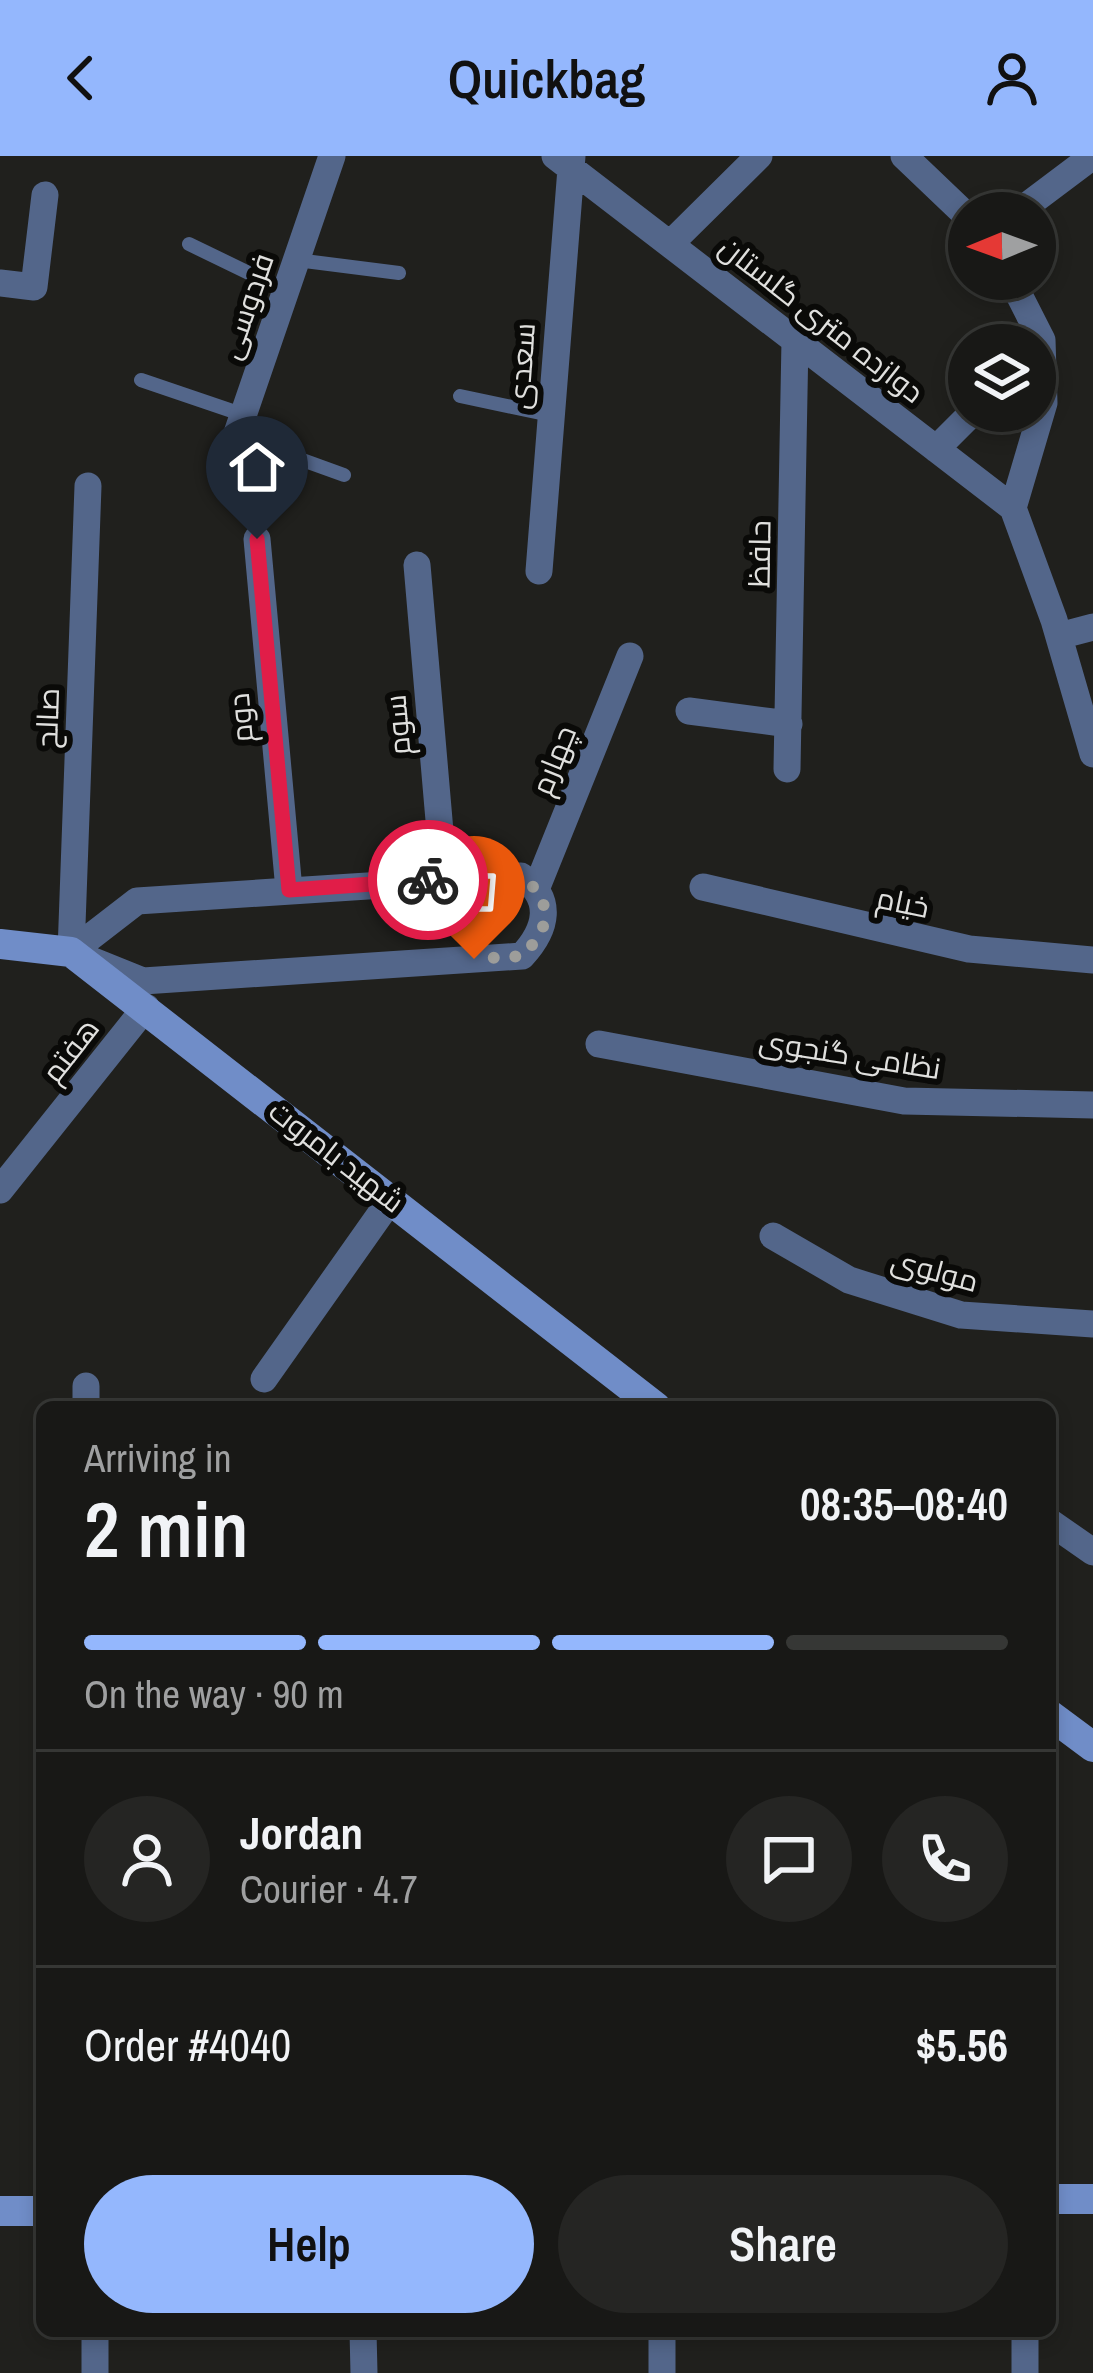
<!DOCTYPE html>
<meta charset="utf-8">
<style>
body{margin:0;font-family:"Archivo Narrow",Cairo,sans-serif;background:#252523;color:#f1f3f6;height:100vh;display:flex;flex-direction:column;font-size:45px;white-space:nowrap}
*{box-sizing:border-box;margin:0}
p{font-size:39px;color:#9fa0a1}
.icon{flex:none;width:66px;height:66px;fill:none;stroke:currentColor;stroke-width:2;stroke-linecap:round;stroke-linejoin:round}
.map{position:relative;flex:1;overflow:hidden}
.sheet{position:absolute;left:36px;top:1245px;width:1020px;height:936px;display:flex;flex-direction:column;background:#181816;border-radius:18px;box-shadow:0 6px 18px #0003,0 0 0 3px #363735}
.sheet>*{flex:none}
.needle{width:78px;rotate:269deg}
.fabs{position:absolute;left:948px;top:36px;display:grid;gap:24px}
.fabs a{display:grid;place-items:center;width:108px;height:108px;border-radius:50%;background:#181816;box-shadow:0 6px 18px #0003,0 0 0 3px #363735;font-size:60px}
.pin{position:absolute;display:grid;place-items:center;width:102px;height:102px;color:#fff;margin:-123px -51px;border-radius:50% 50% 50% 0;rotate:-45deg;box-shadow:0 0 12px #0007}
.pin .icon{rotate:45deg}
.courier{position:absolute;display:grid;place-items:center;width:120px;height:120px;margin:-60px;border:9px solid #e11d48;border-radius:50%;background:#fff;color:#222;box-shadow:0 3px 15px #0007}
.head em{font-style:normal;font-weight:600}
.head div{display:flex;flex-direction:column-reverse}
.head{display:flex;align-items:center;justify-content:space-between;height:204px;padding:0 48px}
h1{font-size:78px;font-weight:600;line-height:90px}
.bar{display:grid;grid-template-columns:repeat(4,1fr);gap:18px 12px;align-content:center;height:144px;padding:0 48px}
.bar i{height:15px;border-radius:9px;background:#363735}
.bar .current{background:#94b7fd}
.bar p{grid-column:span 4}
.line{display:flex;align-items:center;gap:30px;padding:0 48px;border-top:3px solid #363735}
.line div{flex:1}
.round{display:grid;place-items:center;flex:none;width:126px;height:126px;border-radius:63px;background:#252523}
.primary-button{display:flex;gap:24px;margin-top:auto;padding:24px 48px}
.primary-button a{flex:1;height:138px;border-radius:72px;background:#94b7fd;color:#111;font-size:48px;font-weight:600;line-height:138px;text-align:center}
.primary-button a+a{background:#252523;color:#f1f3f6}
header{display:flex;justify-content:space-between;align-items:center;height:156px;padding:0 48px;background:#94b7fd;color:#111;font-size:54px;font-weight:600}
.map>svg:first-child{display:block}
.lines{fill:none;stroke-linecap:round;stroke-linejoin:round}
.service{stroke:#53668a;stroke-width:14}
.minor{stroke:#53668a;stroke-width:27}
.secondary{stroke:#708dc8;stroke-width:30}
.done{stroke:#9d9d9a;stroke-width:12;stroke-dasharray:0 21.6}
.route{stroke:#e11d48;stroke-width:15}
.labels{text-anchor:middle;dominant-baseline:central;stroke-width:12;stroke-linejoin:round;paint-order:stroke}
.street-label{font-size:30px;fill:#e0e0de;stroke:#0a0a08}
</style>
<header><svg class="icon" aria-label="back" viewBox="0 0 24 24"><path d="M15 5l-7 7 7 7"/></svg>Quickbag<svg class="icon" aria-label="person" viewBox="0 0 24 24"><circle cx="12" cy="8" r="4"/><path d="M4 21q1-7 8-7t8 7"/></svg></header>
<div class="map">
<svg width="1093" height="2217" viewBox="0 0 1093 2217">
<rect width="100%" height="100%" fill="#20201d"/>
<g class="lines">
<!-- service -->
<path class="service" d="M189,88L286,135
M297,104L399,117
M141,224L244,259
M460,240L550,259
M236,280L344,319"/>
<!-- minor -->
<path class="minor" d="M555,0L1013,352L1054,464L1093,598
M904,0L969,62
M1017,57L1093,0
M670,88L759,0
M1011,123L1042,184L1044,247L1013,352
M0,127L34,131L45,39
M936,293L974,255
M222,321L332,0
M257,383L289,734
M417,409L444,722
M539,415L572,0
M1059,480L1093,471
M689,555L789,568
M787,613L795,184
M521,720C554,743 547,773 522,800L143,825L71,796L137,745Z
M537,731L630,500
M703,731L969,793L1093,804
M71,796L88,330
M599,888L904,945L1093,949
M0,1034L146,851
M773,1080L849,1124L961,1159L1093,1168
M264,1223L391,1043
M86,1230V1251
M1050,1366L1093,1396
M95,2175V2217
M363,2175L364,2217
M662,2175V2217
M1025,2175V2217"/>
<!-- secondary -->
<path class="secondary" d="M0,788L71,796L656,1251
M1050,1559L1093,1591
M1050,2043H1093
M0,2055H42"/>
</g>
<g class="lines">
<!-- done -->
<path class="done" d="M428,724C464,721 534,703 544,751C548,773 536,785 522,800L474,803"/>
<!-- route -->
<path class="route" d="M257,383L289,734L428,724"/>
</g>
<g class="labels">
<!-- street labels -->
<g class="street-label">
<text transform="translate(246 150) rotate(-71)">فردوسی</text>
<text transform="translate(822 163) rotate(38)">دوازده متری گلستان</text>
<text transform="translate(521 210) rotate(-86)">سعدی</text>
<text transform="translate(759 398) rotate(-89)">حافظ</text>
<text transform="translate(47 562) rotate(-88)">صالح</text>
<text transform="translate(240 562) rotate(-95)">دوم</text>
<text transform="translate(397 569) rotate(-95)">سوم</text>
<text transform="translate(553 604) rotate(-68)">چهارم</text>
<text transform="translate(903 746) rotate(12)">خیام</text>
<text transform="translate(70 894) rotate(-52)">هفتم</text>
<text transform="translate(850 898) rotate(9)">نظامی گنجوی</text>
<text transform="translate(337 1000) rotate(38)">شهید بامروت</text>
<text transform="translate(935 1114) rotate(15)">مولوی</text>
</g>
</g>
</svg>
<div class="fabs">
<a><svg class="needle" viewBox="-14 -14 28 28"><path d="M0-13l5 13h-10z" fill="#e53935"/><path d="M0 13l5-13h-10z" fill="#9fa0a1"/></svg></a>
<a><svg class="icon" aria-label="layers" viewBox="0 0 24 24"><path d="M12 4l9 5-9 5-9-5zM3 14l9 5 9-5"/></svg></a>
</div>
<div class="pin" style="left:474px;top:803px;background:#ea580c"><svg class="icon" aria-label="bag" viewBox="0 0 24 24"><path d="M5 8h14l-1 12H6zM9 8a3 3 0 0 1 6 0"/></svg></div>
<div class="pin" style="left:257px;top:383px;background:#1f2937"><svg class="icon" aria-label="home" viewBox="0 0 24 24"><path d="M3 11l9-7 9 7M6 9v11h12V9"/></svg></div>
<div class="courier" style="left:428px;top:724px"><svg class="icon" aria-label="bike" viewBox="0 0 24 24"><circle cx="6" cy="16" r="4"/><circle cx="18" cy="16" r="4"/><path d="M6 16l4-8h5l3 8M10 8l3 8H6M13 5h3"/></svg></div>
<section class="sheet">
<div class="head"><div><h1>2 min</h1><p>Arriving in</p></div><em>08:35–08:40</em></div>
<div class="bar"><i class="current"></i><i class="current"></i><i class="current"></i><i></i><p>On the way · 90 m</p></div>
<div class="line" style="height:216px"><a class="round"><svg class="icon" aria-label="person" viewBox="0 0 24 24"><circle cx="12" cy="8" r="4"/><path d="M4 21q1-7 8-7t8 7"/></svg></a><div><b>Jordan</b><p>Courier · 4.7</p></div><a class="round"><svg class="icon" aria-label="chat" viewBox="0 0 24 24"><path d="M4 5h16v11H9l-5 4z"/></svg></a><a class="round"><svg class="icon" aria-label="phone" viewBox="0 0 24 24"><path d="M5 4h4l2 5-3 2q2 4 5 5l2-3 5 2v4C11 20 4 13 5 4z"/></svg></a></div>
<div class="line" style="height:156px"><div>Order #4040</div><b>$5.56</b></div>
<div class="primary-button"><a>Help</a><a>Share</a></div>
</section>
</div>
